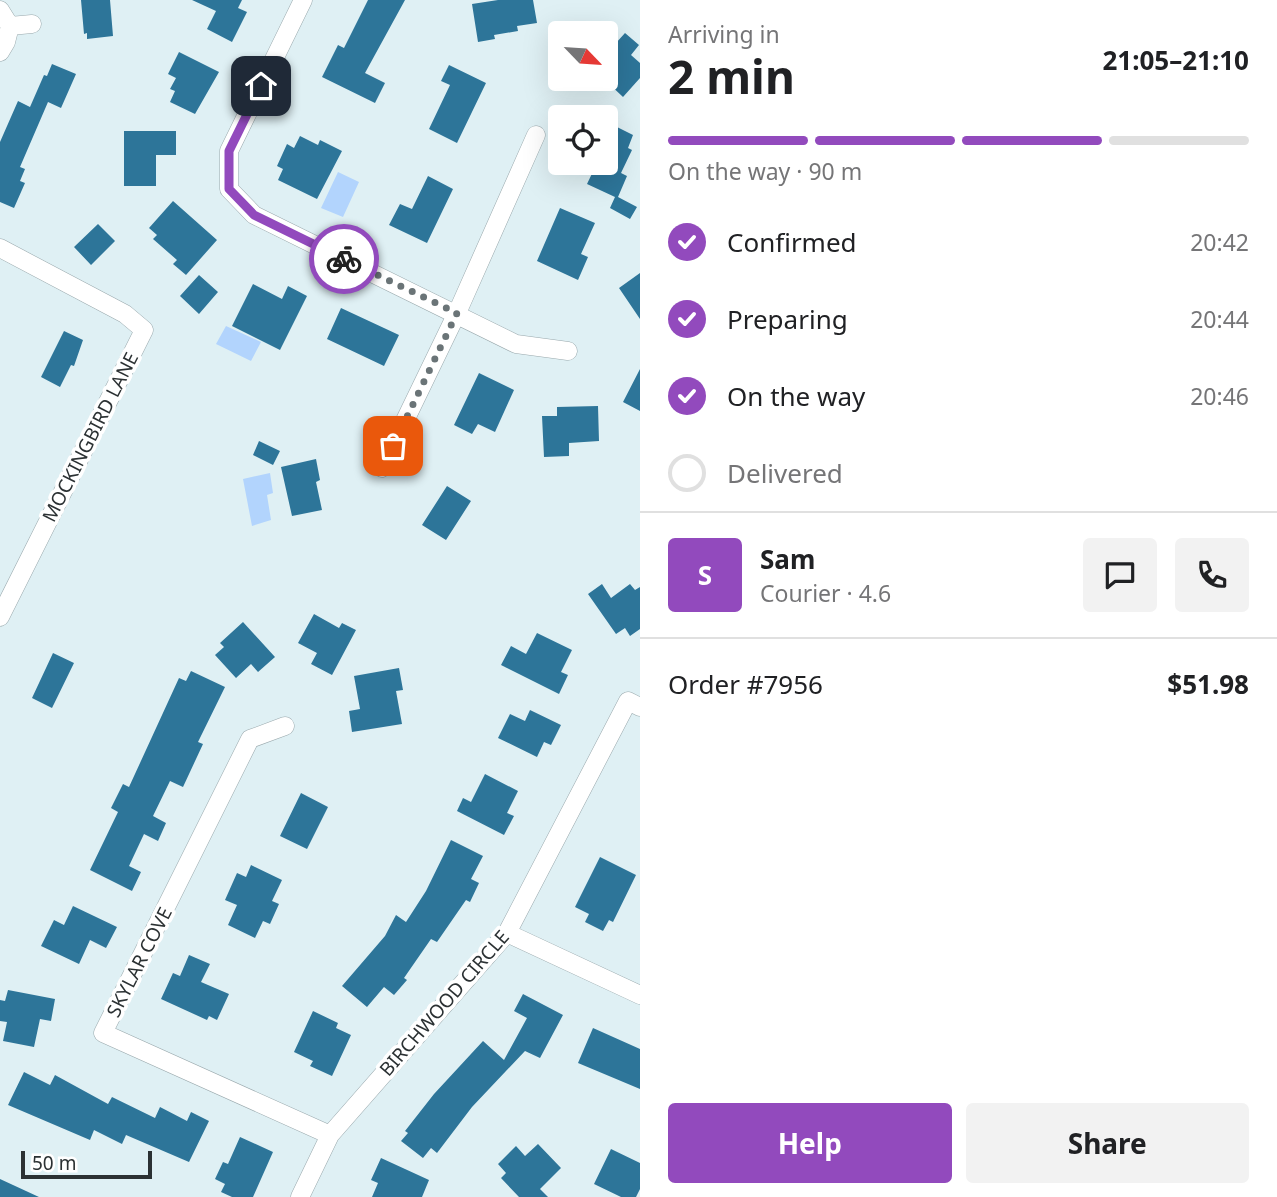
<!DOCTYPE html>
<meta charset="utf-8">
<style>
body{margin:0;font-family:"Noto Sans",sans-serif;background:#f2f2f2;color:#202124;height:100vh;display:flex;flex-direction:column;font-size:26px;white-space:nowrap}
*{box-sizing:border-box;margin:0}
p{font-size:23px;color:#757577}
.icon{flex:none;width:38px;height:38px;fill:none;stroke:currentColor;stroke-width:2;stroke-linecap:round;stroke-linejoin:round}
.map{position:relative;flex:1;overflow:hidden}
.side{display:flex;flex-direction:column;background:#fff;width:637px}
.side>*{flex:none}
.needle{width:46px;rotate:115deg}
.tools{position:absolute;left:548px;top:21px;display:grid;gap:14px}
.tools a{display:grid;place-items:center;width:70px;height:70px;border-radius:7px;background:#fff;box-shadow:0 7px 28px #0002;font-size:35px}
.scale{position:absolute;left:21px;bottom:18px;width:131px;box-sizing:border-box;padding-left:7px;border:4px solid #2b3133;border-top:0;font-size:19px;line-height:24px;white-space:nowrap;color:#2b3133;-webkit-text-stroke:5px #fff;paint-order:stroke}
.pin{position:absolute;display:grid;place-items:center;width:60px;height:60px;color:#fff;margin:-30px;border-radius:14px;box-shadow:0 4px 10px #0006}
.courier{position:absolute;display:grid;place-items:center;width:70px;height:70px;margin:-35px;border:5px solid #924abd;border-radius:50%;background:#fff;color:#222;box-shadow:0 2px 9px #0007}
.summary em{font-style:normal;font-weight:700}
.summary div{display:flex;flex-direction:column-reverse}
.summary{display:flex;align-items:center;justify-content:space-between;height:119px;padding:0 28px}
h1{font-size:46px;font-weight:700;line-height:52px}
.bar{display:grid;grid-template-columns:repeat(4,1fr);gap:10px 7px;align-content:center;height:84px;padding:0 28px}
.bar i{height:9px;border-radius:5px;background:#e0e0e0}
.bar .on{background:#924abd}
.bar p{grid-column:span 4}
.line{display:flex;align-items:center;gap:18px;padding:0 28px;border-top:2px solid #e0e0e0}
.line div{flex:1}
.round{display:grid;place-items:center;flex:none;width:74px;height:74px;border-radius:7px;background:#f2f2f2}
ol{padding:0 28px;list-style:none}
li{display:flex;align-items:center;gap:21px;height:77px}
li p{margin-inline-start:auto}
li .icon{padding:7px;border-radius:50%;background:#924abd;color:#fff;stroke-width:4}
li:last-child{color:#757577}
li i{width:38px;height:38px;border:4px solid #e0e0e0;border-radius:50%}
.action{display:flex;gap:14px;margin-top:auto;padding:14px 28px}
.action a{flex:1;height:80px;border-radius:7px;background:#924abd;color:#fff;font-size:28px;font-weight:700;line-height:80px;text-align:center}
.action a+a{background:#f2f2f2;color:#202124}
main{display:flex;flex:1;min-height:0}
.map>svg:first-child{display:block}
.water{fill:#b2d4fd}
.building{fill:#2d7599}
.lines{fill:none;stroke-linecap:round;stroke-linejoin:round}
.street-casing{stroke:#99a8ac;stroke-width:19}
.street{stroke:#fff;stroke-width:18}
.done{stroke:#6a7477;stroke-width:7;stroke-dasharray:0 12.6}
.route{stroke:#924abd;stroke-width:9}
.labels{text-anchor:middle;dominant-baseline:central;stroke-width:7;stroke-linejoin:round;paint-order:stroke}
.street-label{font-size:19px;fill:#2b3133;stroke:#fff}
</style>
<main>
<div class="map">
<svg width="640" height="1197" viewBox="0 0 640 1197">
<rect width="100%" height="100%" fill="#dff0f4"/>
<!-- water -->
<path class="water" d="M338,172L359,182L343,217L321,208Z
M226,326L261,342L251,361L216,344Z
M270,473L273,493L267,495L271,520L252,526L243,479Z"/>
<!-- building -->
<path class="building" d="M81,0H110L113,36L87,39V33L84,34Z
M192,0H242L238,8L247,12L232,42L207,29L216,11Z
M368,0H405L365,73L385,83L375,103L322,77L338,45L344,48Z
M498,0H533L537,23L517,26L518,31L494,35L495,39L478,42L472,4Z
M625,33L639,45L631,55L640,63V78L623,97L606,81V54Z
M179,52L219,72L195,114L170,102L175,91L170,89L176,78L168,74Z
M52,64L76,74L61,108L48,102L20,167L25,169L20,181L25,183L14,208L0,202V142L18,101L30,107L44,75L47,76Z
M449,65L486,83L457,143L429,129L450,85L441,81Z
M615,126L633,135L628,148L632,150L621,173L627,176L618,197L637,207L630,219L610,208L615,197L587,184L597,163H606V146Z
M124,131H176V155H156V186H124Z
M300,136L318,145L320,140L342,151L317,199L278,180L283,169L277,166L287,144L294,148Z
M428,176L453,189L427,243L389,225L400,204L412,209Z
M173,201L217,240L186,275L173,264L177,260L153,239L157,235L149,228Z
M560,208L595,223L581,254L588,257L578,280L537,261Z
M98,224L115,241L91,265L74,247Z
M640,273V319L619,288Z
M199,275L218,292L199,314L180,296Z
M253,284L282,299L288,286L307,296L280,350L232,326Z
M341,308L399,335L384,366L327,339Z
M64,331L83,340L74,366L71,365L60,387L41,377Z
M640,369V411L623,402Z
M479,373L514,390L495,432L478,424L472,434L454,425Z
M598,406L599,441L569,443V456L544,457L542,416H557V407Z
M259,441L280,451L273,465L253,455Z
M316,459L320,480L316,482L322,510L292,516L281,467Z
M447,486L471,501L446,540L422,525Z
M602,584L611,598L630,584L635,590L640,587V629L630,636L625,628L616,634L588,594Z
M314,614L339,628L342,623L356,630L332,675L311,664L317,653L298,643Z
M243,622L275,657L258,672L251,664L236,678L215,655L224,647L220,643Z
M537,633L572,650L561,672L568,675L559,694L501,665L511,646L526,654Z
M53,653L74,663L52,708L32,698Z
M399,668L403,690L396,691L402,724L352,732L349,711L360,709L354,676Z
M191,671L225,687L198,742L203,744L183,787L170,781L153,816L166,823L158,841L144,834L129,866L141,872L132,891L90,870L118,812L111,808L123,784L129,787L179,678L186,681Z
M530,710L561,725L551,745L544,742L537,757L498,738L510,714L525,721Z
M485,774L518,791L507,813L514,816L504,835L457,811L463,798L471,802Z
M301,793L328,807L307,849L280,836Z
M451,840L483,856L471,879L479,883L470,902L466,900L437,942L431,939L404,978L407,980L394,995L384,987L367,1007L342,986L385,936L396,915L406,922L426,891Z
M600,857L636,875L613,922L609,920L603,931L585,922L589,914L575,907Z
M251,865L282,880L272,901L279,904L270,924L263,921L255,938L228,925L237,905L225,900L237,873L246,877Z
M73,906L117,927L106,948L90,940L79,964L41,946L54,920L64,925Z
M189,955L210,964L201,982L229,994L217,1020L209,1016L207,1020L161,999L173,973L180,976Z
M8,990L55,999L51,1021L40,1019L34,1047L3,1041L7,1022L0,1021V1000L5,1001Z
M523,994L563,1015L540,1058L525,1051L472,1107L437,1153L431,1148L423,1158L401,1141L408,1133L405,1131L434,1094L483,1041L504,1060L527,1018L514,1011Z
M313,1011L338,1023L336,1028L351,1035L332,1076L310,1066L313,1061L294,1052Z
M593,1028L640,1049V1089L578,1063Z
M24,1072L50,1085L55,1075L108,1104L112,1097L155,1118L160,1107L187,1121L191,1112L209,1121L189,1162L126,1135L122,1144L94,1130L90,1140L8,1105Z
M240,1137L273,1152L253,1197H232L221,1192L225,1184L215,1179L223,1162L228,1164Z
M538,1144L561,1168L540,1189L548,1197H519L501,1178L506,1173L498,1164L516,1146L525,1156Z
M611,1149L640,1163V1189L636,1197H621L594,1184Z
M381,1158L429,1180L422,1197H372L378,1183L371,1180Z
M0,1179L39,1197H0Z"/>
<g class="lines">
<!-- street casing -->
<g class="street-casing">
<path id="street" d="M303,0L229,151V189L254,215L516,344L568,351
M0,10L10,26L6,42L0,52
M10,26L32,24
M0,248L125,314L144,330L0,617
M382,468L457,313L536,135
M285,726L250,739L103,1033L330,1135
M507,933L640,995
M300,1197L330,1135L507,933L628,701L640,707"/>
</g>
<!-- street -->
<use href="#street" class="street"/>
</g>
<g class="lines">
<!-- done -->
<path class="done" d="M344,259L457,313L393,446"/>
<!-- route -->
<path class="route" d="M261,86L229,151V189L254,215L344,259"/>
</g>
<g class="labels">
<!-- street labels -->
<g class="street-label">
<text transform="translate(90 437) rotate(-63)">MOCKINGBIRD LANE</text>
<text transform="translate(139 962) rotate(-63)">SKYLAR COVE</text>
<text transform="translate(444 1003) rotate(-49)">BIRCHWOOD CIRCLE</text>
</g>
</g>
</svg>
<div class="tools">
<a><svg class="needle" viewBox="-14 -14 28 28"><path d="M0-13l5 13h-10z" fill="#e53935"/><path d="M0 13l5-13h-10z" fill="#757577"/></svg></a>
<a><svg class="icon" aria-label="locate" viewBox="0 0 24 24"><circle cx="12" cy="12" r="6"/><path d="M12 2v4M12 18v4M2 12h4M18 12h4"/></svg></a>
</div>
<div class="scale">50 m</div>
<div class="pin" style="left:393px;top:446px;background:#ea580c"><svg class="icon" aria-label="bag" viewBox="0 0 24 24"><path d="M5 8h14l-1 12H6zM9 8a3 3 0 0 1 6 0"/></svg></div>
<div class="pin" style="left:261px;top:86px;background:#1f2937"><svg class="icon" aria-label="home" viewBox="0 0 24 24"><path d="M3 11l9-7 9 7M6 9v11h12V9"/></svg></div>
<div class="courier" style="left:344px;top:259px"><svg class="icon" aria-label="bike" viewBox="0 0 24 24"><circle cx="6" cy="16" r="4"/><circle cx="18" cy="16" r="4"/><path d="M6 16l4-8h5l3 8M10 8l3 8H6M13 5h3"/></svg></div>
</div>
<section class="side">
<div class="summary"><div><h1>2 min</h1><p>Arriving in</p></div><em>21:05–21:10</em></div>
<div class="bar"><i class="on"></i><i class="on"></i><i class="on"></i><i></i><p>On the way · 90 m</p></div>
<ol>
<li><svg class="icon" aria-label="check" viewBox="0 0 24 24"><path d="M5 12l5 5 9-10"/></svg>Confirmed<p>20:42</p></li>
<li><svg class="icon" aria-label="check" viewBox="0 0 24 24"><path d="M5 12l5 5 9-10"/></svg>Preparing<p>20:44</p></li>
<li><svg class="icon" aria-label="check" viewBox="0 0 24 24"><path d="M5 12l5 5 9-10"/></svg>On the way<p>20:46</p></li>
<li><i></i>Delivered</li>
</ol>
<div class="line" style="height:126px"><b class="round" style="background:#924abd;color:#fff">S</b><div><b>Sam</b><p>Courier · 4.6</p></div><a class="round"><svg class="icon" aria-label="chat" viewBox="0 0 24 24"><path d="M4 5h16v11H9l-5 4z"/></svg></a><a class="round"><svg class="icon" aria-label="phone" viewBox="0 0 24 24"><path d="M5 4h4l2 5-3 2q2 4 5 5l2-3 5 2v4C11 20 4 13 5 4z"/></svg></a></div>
<div class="line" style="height:91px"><div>Order #7956</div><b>$51.98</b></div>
<div class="action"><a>Help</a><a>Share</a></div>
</section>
</main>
